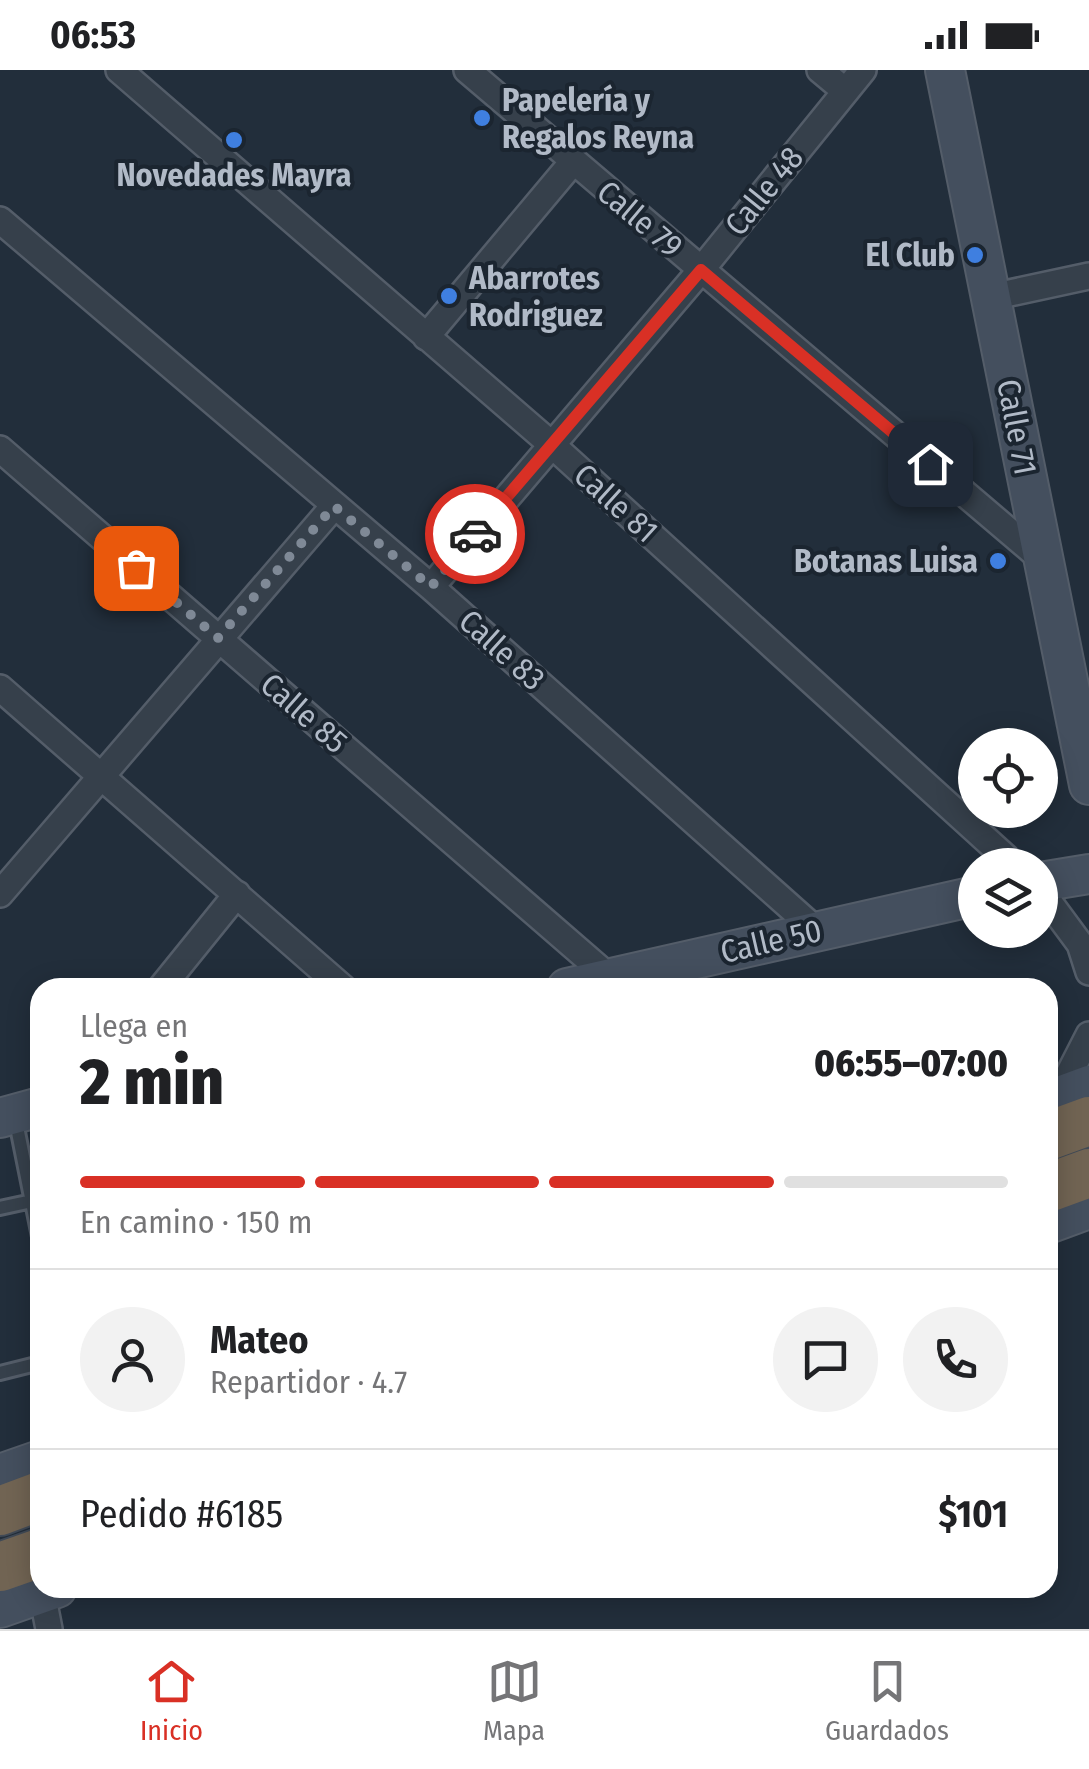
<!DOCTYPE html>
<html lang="es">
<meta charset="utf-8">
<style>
body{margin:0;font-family:"Fira Sans Condensed",sans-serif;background:#f2f2f2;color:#202124;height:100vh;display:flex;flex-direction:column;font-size:38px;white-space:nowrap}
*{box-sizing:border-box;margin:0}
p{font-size:32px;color:#757577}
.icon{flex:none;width:55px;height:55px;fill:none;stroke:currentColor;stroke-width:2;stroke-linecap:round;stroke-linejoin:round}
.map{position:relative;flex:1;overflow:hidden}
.sheet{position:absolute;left:30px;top:908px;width:1028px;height:620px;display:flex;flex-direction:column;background:#fff;border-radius:30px;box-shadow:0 5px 25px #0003}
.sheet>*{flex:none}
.controls{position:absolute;left:958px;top:658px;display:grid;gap:20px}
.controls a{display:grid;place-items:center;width:100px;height:100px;border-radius:50%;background:#fff;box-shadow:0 5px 25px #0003;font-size:50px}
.pin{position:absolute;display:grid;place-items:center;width:85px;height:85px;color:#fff;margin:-42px;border-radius:20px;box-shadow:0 5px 15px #0006}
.courier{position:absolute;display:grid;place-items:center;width:100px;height:100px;margin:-50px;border:8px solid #d93025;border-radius:50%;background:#fff;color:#222;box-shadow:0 2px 12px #0007}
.summary em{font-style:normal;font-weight:800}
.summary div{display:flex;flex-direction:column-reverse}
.summary{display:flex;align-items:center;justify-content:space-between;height:170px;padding:0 50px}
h1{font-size:65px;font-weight:800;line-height:75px}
.bar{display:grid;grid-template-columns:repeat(4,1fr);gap:15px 10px;align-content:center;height:120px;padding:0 50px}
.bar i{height:12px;border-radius:8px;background:#e0e0e0}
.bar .on{background:#d93025}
.bar p{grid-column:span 4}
.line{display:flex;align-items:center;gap:25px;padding:0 50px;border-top:2px solid #e0e0e0}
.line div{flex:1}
.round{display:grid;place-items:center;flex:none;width:105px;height:105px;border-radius:52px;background:#f2f2f2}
.status{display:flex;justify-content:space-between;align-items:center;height:70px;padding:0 50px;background:#fff;direction:ltr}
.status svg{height:28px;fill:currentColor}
.dock{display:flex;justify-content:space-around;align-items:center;height:140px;border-top:2px solid #e0e0e0;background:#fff;font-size:28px;color:#757577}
.dock a{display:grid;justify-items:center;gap:5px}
.dock .on{color:#d93025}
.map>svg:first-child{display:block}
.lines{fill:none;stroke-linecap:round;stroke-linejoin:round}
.lane-casing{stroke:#545d69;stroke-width:18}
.street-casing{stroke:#545d69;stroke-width:30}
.secondary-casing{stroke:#545d69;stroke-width:42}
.highway-casing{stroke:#414a56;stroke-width:52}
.lane{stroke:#36404b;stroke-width:12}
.street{stroke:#36404b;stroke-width:25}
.secondary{stroke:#444f5e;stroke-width:38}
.highway{stroke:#716453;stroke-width:48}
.done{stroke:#7f8996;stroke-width:10;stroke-dasharray:0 18}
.route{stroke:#d93025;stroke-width:12}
.shop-dot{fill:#3f7fe0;stroke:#1b2530;stroke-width:4}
.labels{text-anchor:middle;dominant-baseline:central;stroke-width:8;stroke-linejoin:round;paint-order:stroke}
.poi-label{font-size:32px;font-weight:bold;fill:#b1bac7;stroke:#1b2530;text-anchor:start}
.street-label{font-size:32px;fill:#b1bac7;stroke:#1b2530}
</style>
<div class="status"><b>06:53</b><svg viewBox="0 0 49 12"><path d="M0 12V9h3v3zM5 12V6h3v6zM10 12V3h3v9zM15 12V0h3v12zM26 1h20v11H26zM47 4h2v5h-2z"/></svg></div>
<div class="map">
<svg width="1089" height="1559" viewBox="0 0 1089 1559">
<rect width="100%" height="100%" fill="#222e3b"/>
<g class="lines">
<!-- lane casing -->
<g class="lane-casing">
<path id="lane" d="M15,1047L40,1172
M0,1138L32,1131
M0,1303L40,1293"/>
</g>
<!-- street casing -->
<g class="street-casing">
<path id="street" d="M119,0L551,374L1014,795
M467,0L1044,491
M820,0L844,20
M0,150L431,517L816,860
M991,227L1089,206
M426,267L572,93
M0,379L609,907
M431,517L701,200L863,0
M0,618L343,918
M1040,820L1080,874L1089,902
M0,824L334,436
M161,918L237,824
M1049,1027L1068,1006L1089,965
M42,1523L49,1559"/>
</g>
<!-- secondary casing -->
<g class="secondary-casing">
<path id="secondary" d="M945,0L1089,715
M1040,812L1089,804
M567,918L975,826
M1048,1030L1089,1015
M0,1048L40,1037
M1048,1154L1089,1139
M0,1404L40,1390
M0,1538L57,1518"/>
</g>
<!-- highway casing -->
<g class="highway-casing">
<path id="highway" d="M1048,1066L1089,1051
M1048,1118L1089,1103
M0,1441L40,1426
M0,1497L40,1483"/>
</g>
<!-- lane -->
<use href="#lane" class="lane"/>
<!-- street -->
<use href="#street" class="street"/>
<!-- secondary -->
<use href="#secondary" class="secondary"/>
<!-- highway -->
<use href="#highway" class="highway"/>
</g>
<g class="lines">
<!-- done -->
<path class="done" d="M136,498L218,568L334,436L431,517L475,464"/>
<!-- route -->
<path class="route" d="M475,464L701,200L930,394"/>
</g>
<!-- markers -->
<g class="shop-dot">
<circle cx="482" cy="48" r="10"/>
<circle cx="234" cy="70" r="10"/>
<circle cx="975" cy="185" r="10"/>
<circle cx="449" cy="226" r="10"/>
<circle cx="998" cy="491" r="10"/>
</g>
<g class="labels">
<!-- poi labels -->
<g class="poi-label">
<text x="502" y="30">Papelería y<tspan x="502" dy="37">Regalos Reyna</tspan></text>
<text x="234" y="105" text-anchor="middle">Novedades Mayra</text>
<text x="955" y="185" text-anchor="end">El Club</text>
<text x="469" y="208">Abarrotes<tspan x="469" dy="37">Rodriguez</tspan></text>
<text x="978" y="491" text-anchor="end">Botanas Luisa</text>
</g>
<!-- street labels -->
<g class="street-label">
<text transform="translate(764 121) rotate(-51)">Calle 48</text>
<text transform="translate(640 149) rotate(40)">Calle 79</text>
<text transform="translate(1017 357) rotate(79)">Calle 71</text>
<text transform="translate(616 433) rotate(42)">Calle 81</text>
<text transform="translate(502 580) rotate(42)">Calle 83</text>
<text transform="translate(304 643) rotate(41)">Calle 85</text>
<text transform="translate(771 871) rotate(-13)">Calle 50</text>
</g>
</g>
</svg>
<div class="controls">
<a><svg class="icon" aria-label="locate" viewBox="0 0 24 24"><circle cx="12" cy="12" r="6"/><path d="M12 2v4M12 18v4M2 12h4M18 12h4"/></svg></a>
<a><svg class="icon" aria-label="layers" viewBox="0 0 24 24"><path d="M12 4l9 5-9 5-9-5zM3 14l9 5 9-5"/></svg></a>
</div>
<div class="pin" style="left:136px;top:498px;background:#ea580c"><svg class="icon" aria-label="bag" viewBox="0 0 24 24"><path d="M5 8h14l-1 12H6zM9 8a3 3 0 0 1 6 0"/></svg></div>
<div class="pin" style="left:930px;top:394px;background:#1f2937"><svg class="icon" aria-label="home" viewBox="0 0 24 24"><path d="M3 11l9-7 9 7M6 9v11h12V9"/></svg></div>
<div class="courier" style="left:475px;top:464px"><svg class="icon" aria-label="car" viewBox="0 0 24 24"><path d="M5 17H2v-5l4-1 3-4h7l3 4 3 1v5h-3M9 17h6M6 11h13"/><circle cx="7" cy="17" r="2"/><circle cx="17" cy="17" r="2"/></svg></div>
<section class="sheet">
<div class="summary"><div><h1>2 min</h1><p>Llega en</p></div><em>06:55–07:00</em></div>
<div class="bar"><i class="on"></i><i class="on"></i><i class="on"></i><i></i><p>En camino · 150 m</p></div>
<div class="line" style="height:180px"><a class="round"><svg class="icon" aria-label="person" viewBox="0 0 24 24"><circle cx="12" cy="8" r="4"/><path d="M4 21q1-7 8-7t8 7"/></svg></a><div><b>Mateo</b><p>Repartidor · 4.7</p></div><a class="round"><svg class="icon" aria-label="chat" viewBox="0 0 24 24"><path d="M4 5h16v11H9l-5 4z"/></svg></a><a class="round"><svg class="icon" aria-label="phone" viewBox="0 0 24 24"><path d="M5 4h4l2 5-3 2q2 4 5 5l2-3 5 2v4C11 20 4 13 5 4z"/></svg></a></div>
<div class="line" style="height:130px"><div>Pedido #6185</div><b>$101</b></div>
</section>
</div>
<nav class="dock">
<a class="on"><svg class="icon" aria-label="home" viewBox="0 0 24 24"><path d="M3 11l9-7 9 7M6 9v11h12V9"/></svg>Inicio</a>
<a><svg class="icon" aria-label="map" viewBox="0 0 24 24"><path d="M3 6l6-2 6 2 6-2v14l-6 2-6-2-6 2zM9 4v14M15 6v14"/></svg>Mapa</a>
<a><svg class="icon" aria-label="saved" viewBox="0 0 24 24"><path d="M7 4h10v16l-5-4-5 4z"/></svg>Guardados</a>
</nav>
